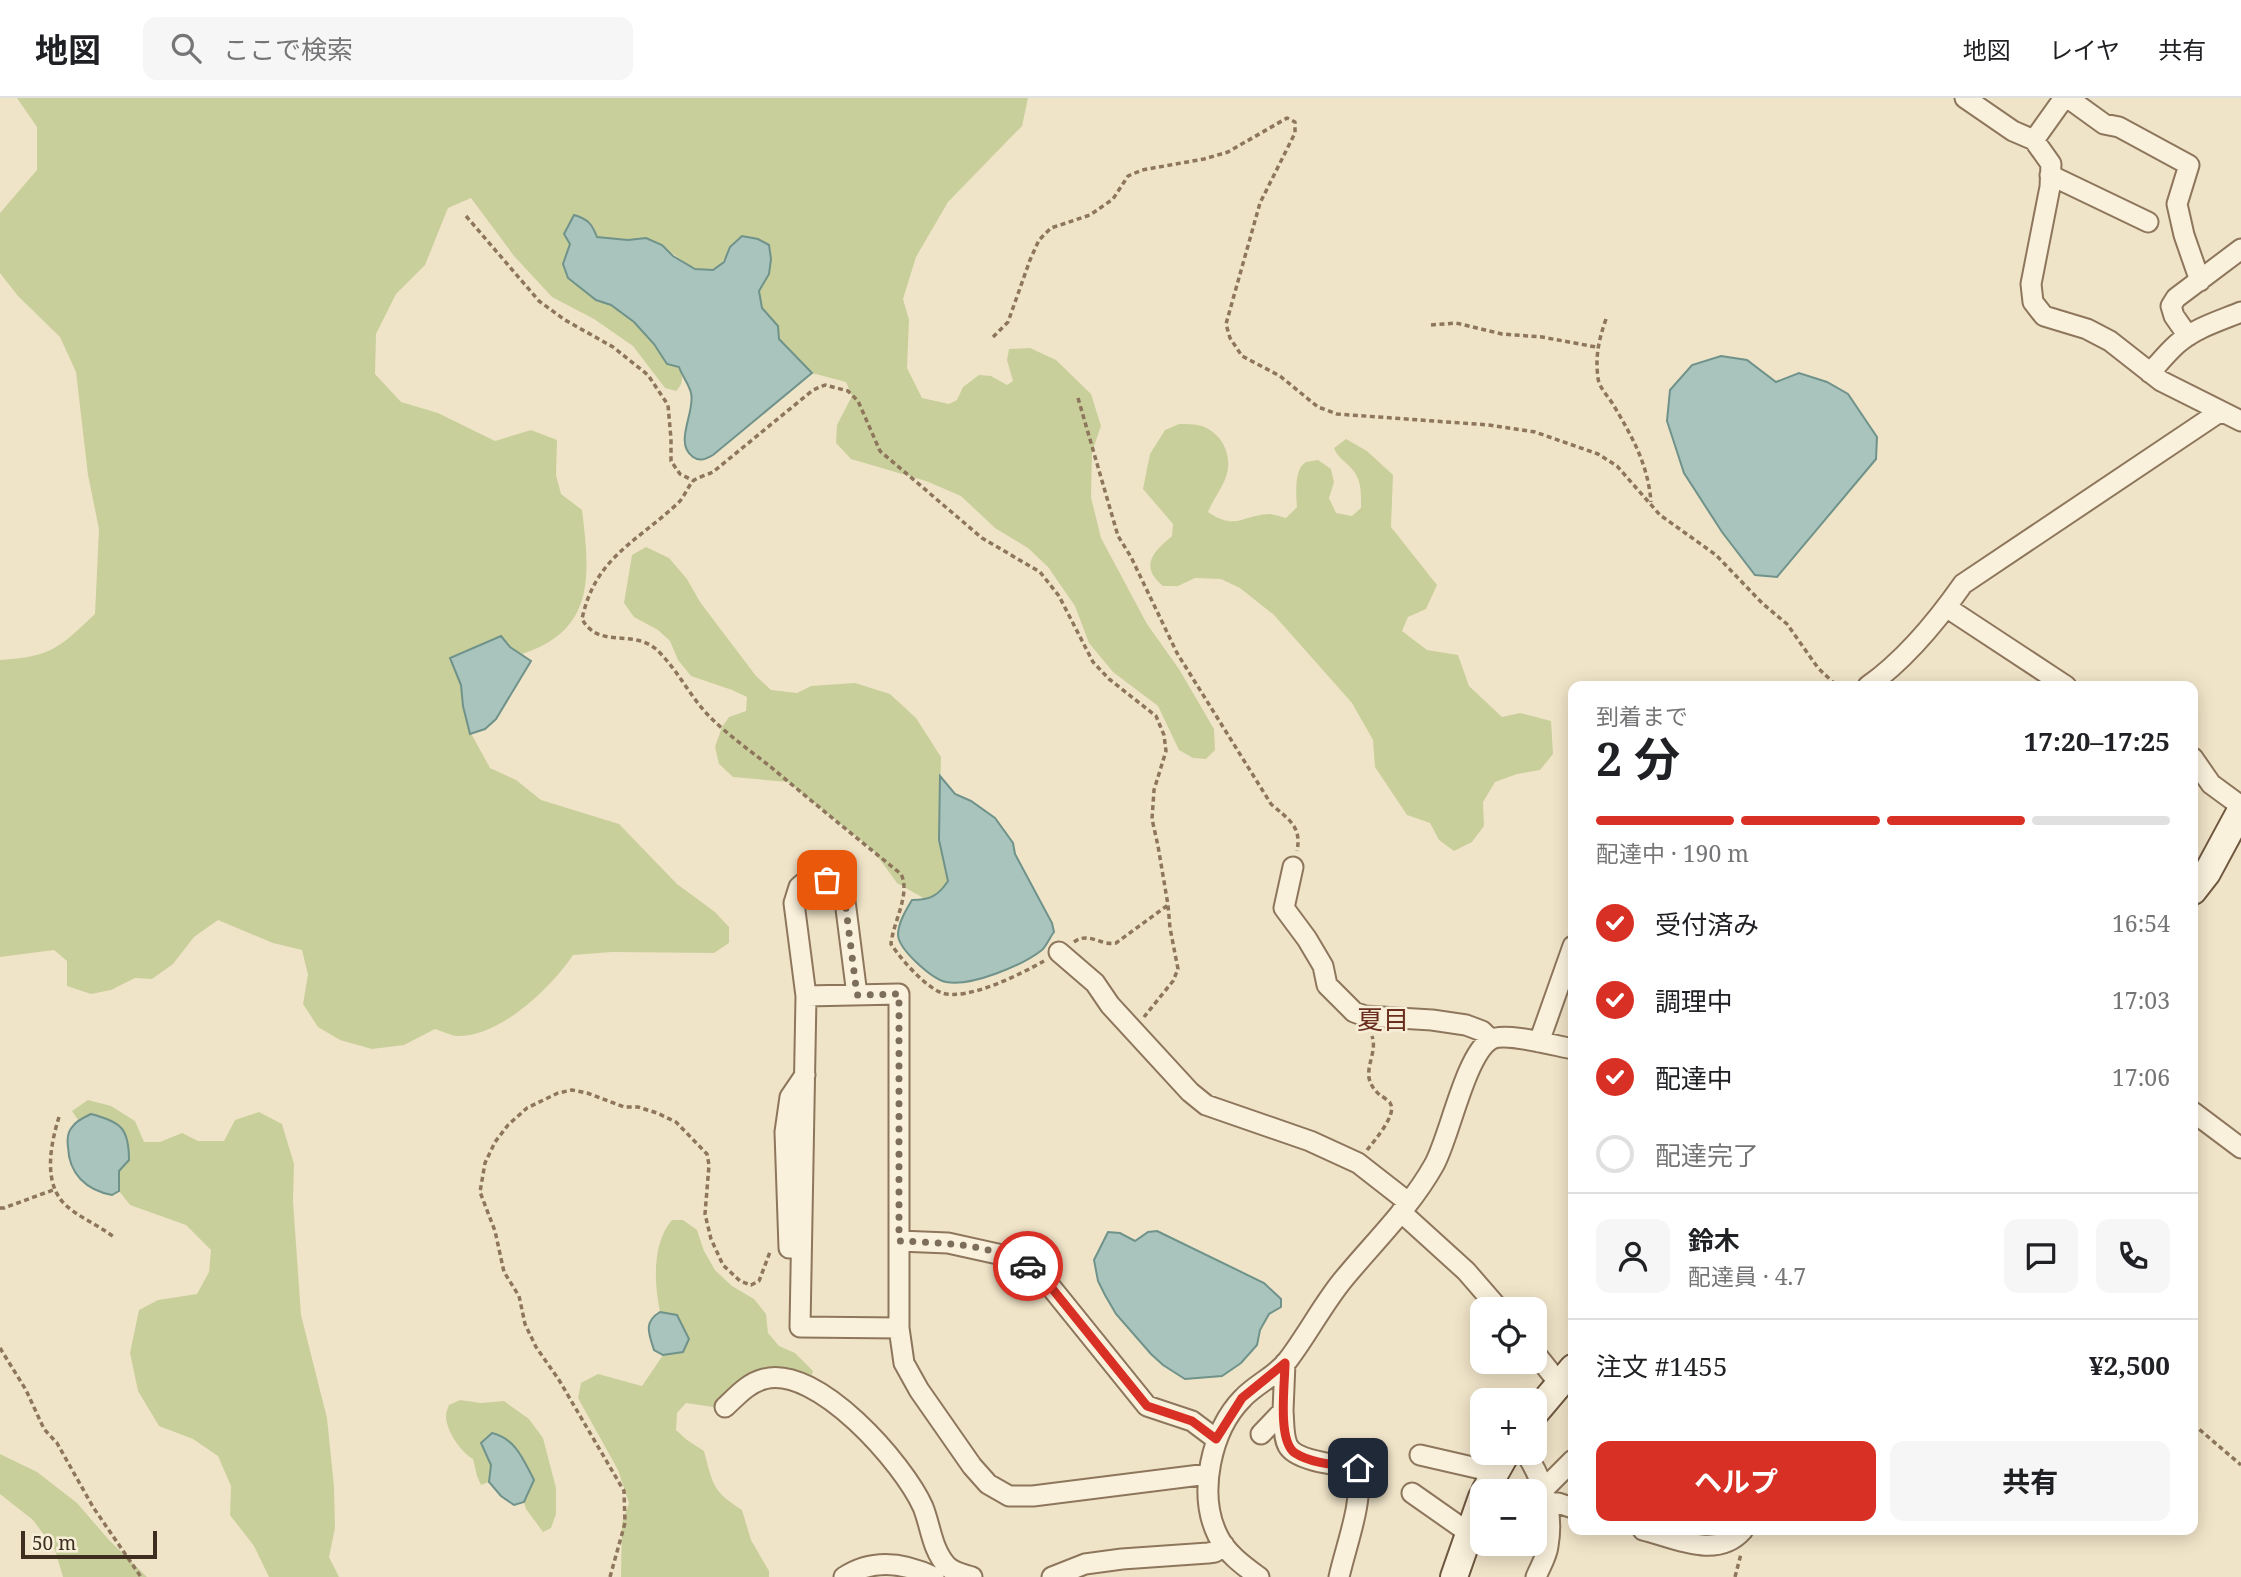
<!DOCTYPE html>
<html lang="ja">
<meta charset="utf-8">
<style>
body{margin:0;font-family:"Noto Serif","Noto Sans JP",serif;background:#f6f6f6;color:#202124;height:100vh;display:flex;flex-direction:column;font-size:26px;white-space:nowrap}
*{box-sizing:border-box;margin:0}
p{font-size:23px;color:#757577}
.icon{flex:none;width:38px;height:38px;fill:none;stroke:currentColor;stroke-width:2;stroke-linecap:round;stroke-linejoin:round}
.map{position:relative;flex:1;overflow:hidden}
.drawer{position:absolute;left:1568px;top:583px;width:630px;height:854px;display:flex;flex-direction:column;background:#fff;border-radius:14px;box-shadow:0 4px 18px #0003}
.drawer>*{flex:none}
.tools{position:absolute;left:1470px;top:1199px;display:grid;gap:14px}
.tools a{display:grid;place-items:center;width:77px;height:77px;border-radius:14px;background:#fff;box-shadow:0 4px 18px #0003;font-size:35px}
.scale{position:absolute;left:21px;bottom:18px;width:136px;box-sizing:border-box;padding-left:7px;border:4px solid #3d2e20;border-top:0;font-size:19px;line-height:24px;white-space:nowrap;color:#3d2e20;-webkit-text-stroke:5px #f7eed8;paint-order:stroke}
.pin{position:absolute;display:grid;place-items:center;width:60px;height:60px;color:#fff;margin:-30px;border-radius:14px;box-shadow:0 4px 10px #0006}
.courier{position:absolute;display:grid;place-items:center;width:70px;height:70px;margin:-35px;border:5px solid #d93025;border-radius:50%;background:#fff;color:#222;box-shadow:0 2px 9px #0007}
.summary em{font-style:normal;font-weight:700}
.summary div{display:flex;flex-direction:column-reverse}
.summary{display:flex;align-items:center;justify-content:space-between;height:119px;padding:0 28px}
h1{font-size:46px;font-weight:700;line-height:52px}
.bar{display:grid;grid-template-columns:repeat(4,1fr);gap:10px 7px;align-content:center;height:84px;padding:0 28px}
.bar i{height:9px;border-radius:5px;background:#e0e0e0}
.bar .on{background:#d93025}
.bar p{grid-column:span 4}
.line{display:flex;align-items:center;gap:18px;padding:0 28px;border-top:2px solid #e0e0e0}
.line div{flex:1}
.round{display:grid;place-items:center;flex:none;width:74px;height:74px;border-radius:14px;background:#f6f6f6}
ol{padding:0 28px;list-style:none}
li{display:flex;align-items:center;gap:21px;height:77px}
li p{margin-inline-start:auto}
li .icon{padding:7px;border-radius:50%;background:#d93025;color:#fff;stroke-width:4}
li:last-child{color:#757577}
li i{width:38px;height:38px;border:4px solid #e0e0e0;border-radius:50%}
.button{display:flex;gap:14px;margin-top:auto;padding:14px 28px}
.button a{flex:1;height:80px;border-radius:14px;background:#d93025;color:#fff;font-size:28px;font-weight:700;line-height:80px;text-align:center}
.button a+a{background:#f6f6f6;color:#202124}
header{display:flex;align-items:center;gap:42px;box-sizing:border-box;height:98px;padding:0 35px;background:#fff;border-bottom:2px solid #e0e0e0}
header strong{font-size:33px}
nav{display:flex;gap:38px;margin-inline-start:auto;font-size:24px}
.search{width:490px;height:63px;background:#f6f6f6;display:flex;align-items:center;gap:18px;box-sizing:border-box;padding:0 24px;border-radius:14px;color:#757577;font-size:26px}
.map>svg:first-child{display:block}
.green{fill:#c9cf9b}
.water{fill:#a9c4bc;stroke:#6f938a;stroke-width:2}
.lines{fill:none;stroke-linecap:round;stroke-linejoin:round}
.street-casing{stroke:#8d765c;stroke-width:23}
.secondary-casing{stroke:#6f573f;stroke-width:30}
.path{stroke:#8d765c;stroke-width:3.5;stroke-dasharray:5 3.5;stroke-linecap:butt}
.street{stroke:#faf1dc;stroke-width:19}
.secondary{stroke:#faf1dc;stroke-width:26}
.done{stroke:#7c6e5b;stroke-width:7;stroke-dasharray:0 12.6}
.route{stroke:#d93025;stroke-width:9}
.labels{text-anchor:middle;dominant-baseline:central;stroke-width:5;stroke-linejoin:round;paint-order:stroke}
.quarter-label{font-size:26px;fill:#6b2e1e;stroke:#f7eed8}
</style>
<header>
<strong>地図</strong>
<div class="search"><svg class="icon" aria-label="search" viewBox="0 0 24 24"><circle cx="10" cy="10" r="6"/><path d="M15 15l6 6"/></svg>ここで検索</div>
<nav><a>地図</a><a>レイヤ</a><a>共有</a></nav>
</header>
<div class="map">
<svg width="2241" height="1479" viewBox="0 0 2241 1479">
<rect width="100%" height="100%" fill="#f0e4c8"/>
<!-- green -->
<path class="green" d="M17,0H1028L1022,28L948,104L916,159L903,201L909,222L907,270L922,300L949,306L957,302L963,289L979,277L991,278L1007,287L1013,283L1007,262L1009,251L1030,250L1056,262L1091,296L1101,328L1092,354L1091,399L1101,440L1147,526L1179,571L1214,631L1215,652L1206,661L1193,660L1179,652L1158,608L1113,574L1089,545L1075,508L1048,469L1028,450L995,430L961,398L926,383L851,361L836,345L837,327L852,298L846,284L812,275L779,240L778,228L762,210L759,193L769,175L730,149C708,206 675,146 647,141C642,140 635,141 630,142C619,142 608,140 597,139L593,128L584,120L570,146L563,166L596,202L611,207L634,224L654,246L667,266L679,269C683,279 684,285 676,293L665,290L633,248L594,221L552,199L514,158L471,100L448,110L425,167L396,196L376,236L375,276L401,304L438,315L495,343L531,332L557,342L556,377L561,396L582,412C590,477 596,532 522,556L510,549L501,538L478,549L461,587L467,628L490,670L516,682L541,702L619,726L677,786L715,814L729,829V845L714,855L612,854L573,857C551,890 499,940 456,938C450,937 441,933 435,931L404,947L372,951L340,942L318,929L303,906L308,877L302,852L273,845L218,822L194,839L173,866L152,881L135,880L111,892L91,896L67,888V863L54,852L0,859V562C51,559 59,550 95,516L99,431L88,377L76,274L60,239L18,198L0,175V115L37,72V29Z
M1179,326C1186,326 1195,326 1202,328C1223,336 1233,358 1226,379C1222,390 1213,402 1208,414C1236,433 1243,417 1269,416C1274,416 1281,419 1286,420L1297,409C1296,397 1294,370 1306,364C1310,363 1314,363 1318,362L1331,371L1334,384L1329,400L1336,415L1352,418L1361,410C1361,396 1362,382 1352,371C1345,363 1338,360 1334,350L1346,341L1367,353L1393,377L1391,429L1437,487L1426,511L1408,519L1402,533L1427,552L1458,557L1469,588L1502,619L1520,615L1551,623L1553,656L1540,672L1517,676L1495,684L1483,704L1484,728L1472,744L1454,753L1439,742L1430,725L1407,717L1375,669L1373,642L1352,605L1274,517L1240,490L1221,481L1195,480L1178,488H1163C1139,468 1153,454 1172,438L1173,426L1143,391L1150,356L1165,332Z
M646,449L669,460L687,481L700,504L756,578L771,592L797,595L811,588L855,585L890,596L916,620L941,659L939,742L949,783L940,795L927,802L897,785L873,752L788,684L733,679L719,666L715,649L722,629L729,619L746,613L747,599L732,592L691,578L678,562L670,543L658,532L634,519L624,505L632,457Z
M88,1002L111,1008L135,1023L144,1044H160L182,1035L198,1043H224L235,1022L259,1014L282,1026L294,1066L293,1103L301,1217L327,1320L334,1389L335,1430L329,1459L339,1479H269L254,1448L230,1417L231,1388L218,1358L193,1341L159,1328L138,1293L130,1255L139,1212L158,1202L197,1196L209,1174L211,1152L186,1127L130,1107L119,1093V1073L91,1016L78,1022L72,1013Z
M672,1122H683L697,1132L704,1153L715,1172L732,1188L754,1201L766,1216L768,1235L779,1248L795,1255L813,1273L808,1290L783,1291L763,1283L720,1310L686,1305L677,1315L676,1332L687,1342L704,1353C713,1386 712,1393 742,1412L751,1442L769,1473V1479H621L622,1425L629,1405L618,1372L578,1300L581,1285L598,1276L642,1288L663,1257L683,1254L677,1217L660,1214C654,1185 652,1145 672,1122Z
M460,1302L481,1305L504,1303L529,1321L543,1340L556,1390V1416L551,1430L543,1434L526,1411L524,1404L534,1382C523,1361 516,1341 492,1335L481,1345L491,1367L489,1384L481,1387L477,1378L473,1361C461,1354 446,1333 446,1318C446,1314 448,1310 449,1307Z
M0,1356L37,1374L77,1405L109,1442L147,1479H63L55,1452L33,1422L0,1396Z"/>
<!-- water -->
<path class="water" d="M574,117C588,121 592,126 597,139L628,142L646,140L662,147L673,158L695,171L713,172L724,164L730,149L742,138L758,141L769,147L771,161L769,176L759,193L762,210L778,228L779,241L812,275L713,357C706,361 700,364 693,359C673,345 696,313 691,295C689,286 682,278 679,269L667,266L654,246L634,224L611,207L596,202L568,180L563,166L570,146L564,136Z
M1721,258L1747,262L1776,284L1799,275L1827,284L1848,296L1877,339L1876,361L1777,479L1755,477L1722,434L1684,375L1667,323L1670,292L1692,267Z
M501,538L510,549L531,563L496,621L485,631L470,636L463,608L461,587L450,560Z
M940,678L955,696L971,703L995,720L1013,745L1015,756L1052,825L1054,834C1050,839 1047,847 1042,852C1023,867 971,889 946,884C932,881 899,852 898,837C898,825 906,812 912,802C930,802 938,798 948,783L939,742Z
M91,1016C121,1024 129,1030 129,1062L119,1073V1093L112,1097C86,1092 69,1076 68,1049C67,1042 68,1033 73,1028C77,1022 85,1019 91,1016Z
M1157,1133L1264,1185L1281,1201V1209L1269,1216L1260,1232L1257,1247L1241,1265L1222,1278L1185,1281L1163,1267L1151,1256L1116,1216L1105,1197L1098,1183L1094,1162L1108,1134L1120,1135L1135,1143L1148,1134Z
M660,1214L677,1217L689,1241L683,1254L663,1257L654,1252C649,1236 643,1224 660,1214Z
M492,1335C516,1341 523,1361 534,1382L524,1404L514,1407L501,1398L489,1384L491,1367L481,1345Z"/>
<g class="lines">
<!-- street casing -->
<g class="street-casing">
<path id="street" d="M1965,0L2013,33L2034,42
M2064,0L2034,42L2051,66L2050,89L2031,186L2033,204L2044,218L2087,231L2110,243L2161,283L2241,323
M2068,0L2104,26L2119,29L2189,67L2177,106L2184,137L2200,183
M2050,77L2148,124
M2188,238L2174,218L2171,208L2176,200L2241,151
M2150,275C2159,265 2167,255 2177,246C2195,230 2219,223 2241,214
M1946,509L2066,588
M1868,588C1905,562 1937,523 1963,486L2221,313
M2193,660L2211,686L2241,708
M1293,769L1284,810L1307,841L1323,868L1327,887L1354,914L1365,918L1432,922L1466,927L1482,933L1490,941
M1059,854L1095,885L1110,907L1190,994L1206,1007L1310,1043L1358,1065L1408,1104
M857,897L844,795L838,786L816,781L806,783L799,789L794,805L806,898L800,1229L899,1230
M806,898L899,896V1230L904,1265L919,1292L972,1368L988,1386L1009,1398H1033L1208,1376
M1539,944L1573,848
M2193,1014L2241,1050
M1401,1114L1466,1173L1499,1211
M899,1143L948,1145L1016,1160L1042,1178L1147,1308L1192,1323L1216,1341
M789,1150L785,1034L790,999L805,977
M1535,1255L1559,1285
M725,1309C737,1298 748,1285 764,1281C817,1266 904,1366 923,1409C931,1429 932,1452 947,1468C954,1475 963,1476 972,1479
M1283,1313C1284,1323 1283,1339 1288,1348C1297,1364 1341,1367 1358,1370C1363,1405 1347,1444 1339,1479
M1261,1336L1283,1313L1285,1265
M1525,1354C1543,1382 1554,1415 1548,1448C1547,1458 1540,1469 1536,1479
M1420,1357L1494,1374
M1544,1391L1573,1362
M1412,1395L1469,1435
M1548,1405H1558L1573,1410
M1643,1432C1675,1440 1717,1462 1743,1432
M844,1479C873,1460 905,1465 934,1479
M1052,1479L1085,1466L1122,1461L1208,1455L1215,1454L1224,1447
M1259,1479C1244,1468 1226,1455 1218,1438C1197,1396 1211,1332 1243,1300C1256,1286 1276,1278 1288,1262C1307,1237 1322,1208 1342,1183C1373,1145 1410,1110 1434,1067C1449,1041 1465,958 1490,942C1504,933 1556,948 1573,951"/>
</g>
<!-- secondary casing -->
<g class="secondary-casing">
<path id="secondary" d="M2193,793L2207,775L2241,712
M1535,1315L1573,1270
M1485,1393L1507,1354
M1454,1479L1482,1399"/>
</g>
<!-- path -->
<path class="path" d="M466,118L539,203L565,222L613,249L648,277L668,307L671,341V363L680,376L694,383
M1606,221C1599,241 1595,258 1598,280C1599,290 1609,299 1614,308C1633,340 1648,367 1651,404
M1431,227L1456,225L1502,236L1542,239L1596,249
M993,239L1008,224L1030,162L1039,142L1051,130L1090,117L1113,101L1128,78L1142,72L1204,61L1228,54L1287,20L1295,24V35L1260,105L1226,226L1230,240L1242,258L1280,278L1318,309L1337,316L1489,327L1535,334L1598,356L1617,368L1660,417L1716,457L1763,506L1787,526L1818,570L1837,588
M1078,300L1118,438L1131,459L1177,555L1271,706C1288,721 1302,728 1297,753
M1074,844C1089,833 1100,848 1116,845L1168,807
M1044,863C1021,876 968,903 942,895C925,889 900,860 891,846C893,824 911,796 901,776C858,741 815,706 772,670C752,654 729,638 710,619C690,599 678,572 657,552C633,530 599,552 582,521C595,460 635,445 677,406C684,400 687,390 693,383C698,379 707,377 713,374L813,292L825,287L848,293L858,303L880,353L982,440L1040,474L1059,498L1093,564L1109,581L1156,618L1164,637L1166,653L1154,692L1152,721L1158,748L1168,807L1170,830L1178,871L1173,883L1144,919
M59,1019C50,1048 42,1089 69,1110C84,1122 100,1128 115,1140
M1367,1052C1374,1043 1398,1016 1390,1005C1390,1004 1382,998 1381,998C1375,993 1371,988 1369,980C1367,965 1377,953 1372,938
M0,1110H4L53,1092
M0,1250L26,1292L44,1331L57,1345L93,1409L141,1479
M2193,1326L2241,1367
M610,1479L625,1425L624,1393L559,1282L536,1249L525,1226L519,1198L504,1174L495,1133L480,1094L485,1065L495,1044L508,1027L527,1010L558,995L572,992L587,995L624,1009H638L657,1015L676,1024L707,1056L709,1067L705,1116L711,1141L723,1167L740,1183L751,1187L759,1183L770,1154
M1735,1479L1741,1456"/>
<!-- street -->
<use href="#street" class="street"/>
<!-- secondary -->
<use href="#secondary" class="secondary"/>
</g>
<g class="lines">
<!-- done -->
<path class="done" d="M827,782L838,786L844,795L857,897L899,896V1143C941,1145 991,1145 1028,1168"/>
<!-- route -->
<path class="route" d="M1028,1168L1042,1178L1147,1308L1192,1323L1216,1341L1242,1300L1285,1265C1285,1285 1277,1343 1295,1355C1312,1366 1338,1367 1358,1370"/>
</g>
<g class="labels">
<!-- quarter labels -->
<g class="quarter-label">
<text x="1383" y="921">夏目</text>
</g>
</g>
</svg>
<div class="tools">
<a><svg class="icon" aria-label="locate" viewBox="0 0 24 24"><circle cx="12" cy="12" r="6"/><path d="M12 2v4M12 18v4M2 12h4M18 12h4"/></svg></a>
<a>+</a>
<a>−</a>
</div>
<div class="scale">50 m</div>
<div class="pin" style="left:827px;top:782px;background:#ea580c"><svg class="icon" aria-label="bag" viewBox="0 0 24 24"><path d="M5 8h14l-1 12H6zM9 8a3 3 0 0 1 6 0"/></svg></div>
<div class="pin" style="left:1358px;top:1370px;background:#1f2937"><svg class="icon" aria-label="home" viewBox="0 0 24 24"><path d="M3 11l9-7 9 7M6 9v11h12V9"/></svg></div>
<div class="courier" style="left:1028px;top:1168px"><svg class="icon" aria-label="car" viewBox="0 0 24 24"><path d="M5 17H2v-5l4-1 3-4h7l3 4 3 1v5h-3M9 17h6M6 11h13"/><circle cx="7" cy="17" r="2"/><circle cx="17" cy="17" r="2"/></svg></div>
<section class="drawer">
<div class="summary"><div><h1>2 分</h1><p>到着まで</p></div><em>17:20–17:25</em></div>
<div class="bar"><i class="on"></i><i class="on"></i><i class="on"></i><i></i><p>配達中 · 190 m</p></div>
<ol>
<li><svg class="icon" aria-label="check" viewBox="0 0 24 24"><path d="M5 12l5 5 9-10"/></svg>受付済み<p>16:54</p></li>
<li><svg class="icon" aria-label="check" viewBox="0 0 24 24"><path d="M5 12l5 5 9-10"/></svg>調理中<p>17:03</p></li>
<li><svg class="icon" aria-label="check" viewBox="0 0 24 24"><path d="M5 12l5 5 9-10"/></svg>配達中<p>17:06</p></li>
<li><i></i>配達完了</li>
</ol>
<div class="line" style="height:126px"><a class="round"><svg class="icon" aria-label="person" viewBox="0 0 24 24"><circle cx="12" cy="8" r="4"/><path d="M4 21q1-7 8-7t8 7"/></svg></a><div><b>鈴木</b><p>配達員 · 4.7</p></div><a class="round"><svg class="icon" aria-label="chat" viewBox="0 0 24 24"><path d="M4 5h16v11H9l-5 4z"/></svg></a><a class="round"><svg class="icon" aria-label="phone" viewBox="0 0 24 24"><path d="M5 4h4l2 5-3 2q2 4 5 5l2-3 5 2v4C11 20 4 13 5 4z"/></svg></a></div>
<div class="line" style="height:91px"><div>注文 #1455</div><b>¥2,500</b></div>
<div class="button"><a>ヘルプ</a><a>共有</a></div>
</section>
</div>
